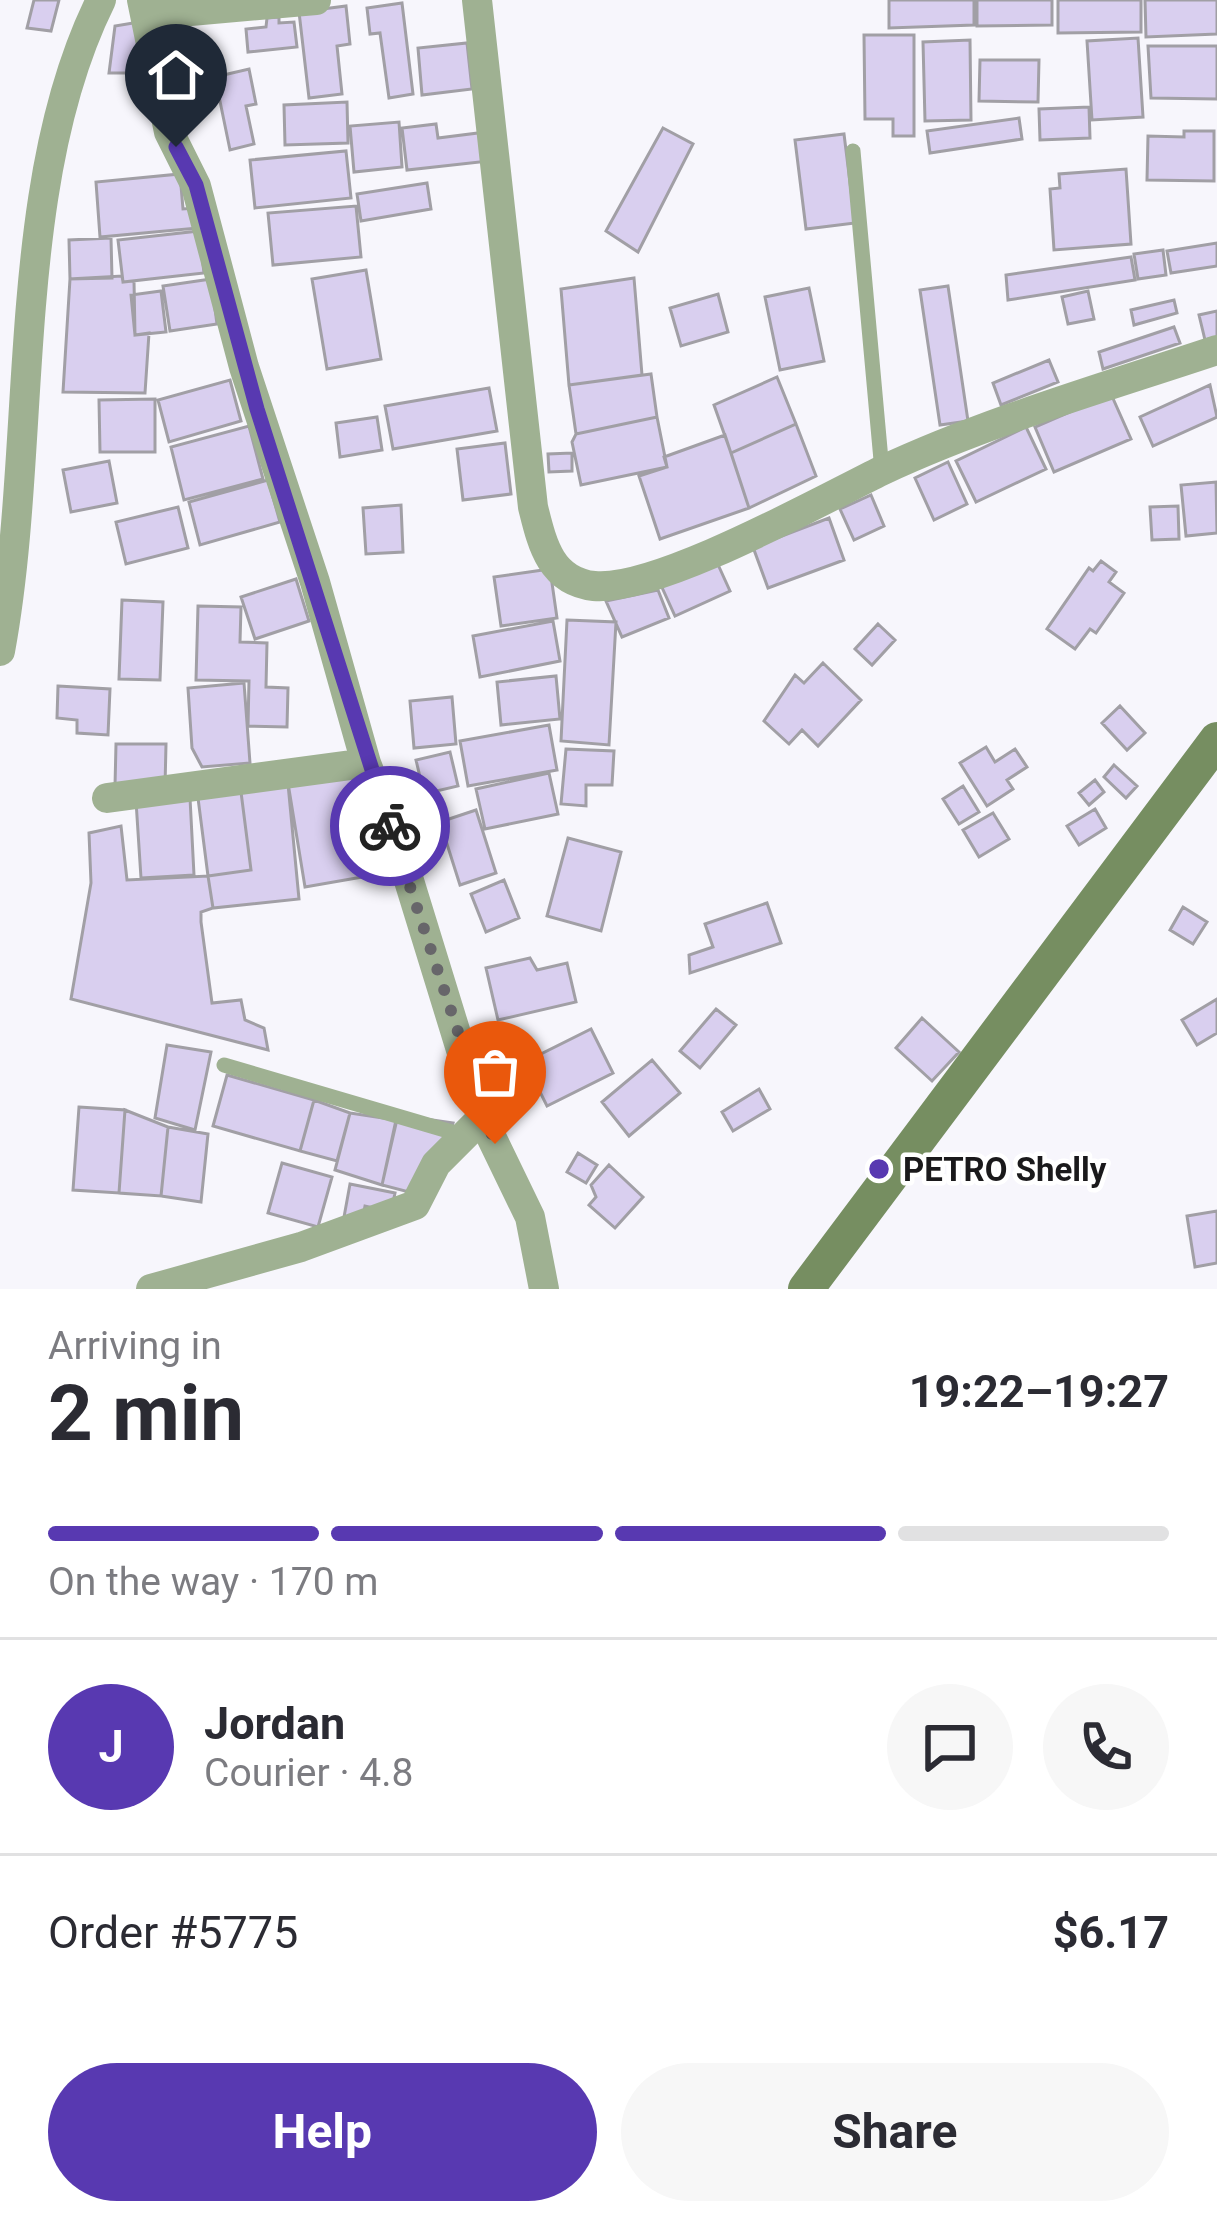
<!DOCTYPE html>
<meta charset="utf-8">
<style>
body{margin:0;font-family:Roboto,sans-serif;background:#f7f7f7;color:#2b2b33;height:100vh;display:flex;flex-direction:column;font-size:45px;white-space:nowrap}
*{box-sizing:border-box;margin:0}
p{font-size:39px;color:#7c7c81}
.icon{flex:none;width:66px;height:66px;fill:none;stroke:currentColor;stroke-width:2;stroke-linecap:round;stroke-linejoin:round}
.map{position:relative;height:1289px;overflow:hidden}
.sheet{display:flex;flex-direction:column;background:#fff;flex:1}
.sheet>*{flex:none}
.pin{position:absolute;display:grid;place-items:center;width:102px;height:102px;color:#fff;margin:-123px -51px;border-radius:50% 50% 50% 0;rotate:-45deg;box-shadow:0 0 12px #0007}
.pin .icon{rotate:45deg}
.courier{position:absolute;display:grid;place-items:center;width:120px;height:120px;margin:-60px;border:9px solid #5839b1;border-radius:50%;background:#fff;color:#222;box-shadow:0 3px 15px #0007}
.overview em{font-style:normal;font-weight:700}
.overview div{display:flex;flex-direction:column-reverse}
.overview{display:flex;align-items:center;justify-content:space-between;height:204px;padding:0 48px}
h1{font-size:78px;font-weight:700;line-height:90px}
.bar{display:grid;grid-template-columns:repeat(4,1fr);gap:18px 12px;align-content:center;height:144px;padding:0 48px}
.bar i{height:15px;border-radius:9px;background:#e1e1e2}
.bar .selected{background:#5839b1}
.bar p{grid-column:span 4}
.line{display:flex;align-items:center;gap:30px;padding:0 48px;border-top:3px solid #e1e1e2}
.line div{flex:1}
.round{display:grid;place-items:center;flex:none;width:126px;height:126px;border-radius:63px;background:#f7f7f7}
.action{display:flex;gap:24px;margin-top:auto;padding:24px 48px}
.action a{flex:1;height:138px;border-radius:72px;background:#5839b1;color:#fff;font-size:48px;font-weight:700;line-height:138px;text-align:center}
.action a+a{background:#f7f7f7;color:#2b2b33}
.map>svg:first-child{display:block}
.building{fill:#d9cfef;stroke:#a19fa5;stroke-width:3}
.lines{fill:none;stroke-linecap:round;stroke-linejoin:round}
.lane{stroke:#9fb192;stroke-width:15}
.street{stroke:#9fb192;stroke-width:30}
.secondary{stroke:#768e61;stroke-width:36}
.done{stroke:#67666a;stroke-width:12;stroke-dasharray:0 21.6}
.route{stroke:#5839b1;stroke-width:15}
.poi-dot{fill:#5839b1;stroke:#fff;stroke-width:4.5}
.labels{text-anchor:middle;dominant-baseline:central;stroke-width:9;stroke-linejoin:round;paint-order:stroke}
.poi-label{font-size:33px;font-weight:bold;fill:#1a191b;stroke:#fff;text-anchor:start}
</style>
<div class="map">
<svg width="1217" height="1289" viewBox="0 0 1217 1289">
<rect width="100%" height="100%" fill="#f7f6fc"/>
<!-- building -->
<path class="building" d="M34,0H59L51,31L27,28Z
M889,0H974V25L889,28Z
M977,0H1052V25L977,26Z
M1058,0H1141V32L1058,33Z
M1145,0H1217V34L1146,37Z
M402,3L413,94L389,98L380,33L370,34L367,8Z
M346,6L350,44L337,46L342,94L309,98L299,12Z
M279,17V23L294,22L297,47L248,52L246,29L266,27L267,18Z
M151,20L164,73H109L115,26Z
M864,35H914V136H893V119H865Z
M1138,38L1143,117L1092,120L1087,41Z
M970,40L971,120L925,121L923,42Z
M467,43L472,89L422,95L418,48Z
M1148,46H1217V99L1151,98Z
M980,60H1039L1038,102L979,101Z
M249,69L256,104L246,106L254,144L230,150L215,77Z
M347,102L348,143L285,145L284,105Z
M1089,107L1090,138L1040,140L1039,109Z
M1019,118L1022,139L930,153L927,131Z
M399,122L402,167L354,172L350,126Z
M436,124L438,138L486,132L489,161L407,170L402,128Z
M663,128L693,144L638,252L606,231Z
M1184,131H1214V181L1147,180L1148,136L1184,137Z
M844,134L855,223L806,229L795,140Z
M346,151L351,198L255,208L250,160Z
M1126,169L1131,244L1054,250L1050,189L1060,188L1059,174Z
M180,174L183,209L196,208L198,228L100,237L96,182Z
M427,183L431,209L361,221L357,194Z
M356,206L361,257L273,265L268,213Z
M199,231L204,273L123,282L118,240Z
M111,238L112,278L70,279L69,240Z
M1217,243V266L1171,273L1167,251Z
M1163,250L1166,275L1138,279L1134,254Z
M1131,257L1135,280L1008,300L1006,275Z
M366,270L381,359L327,369L312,279Z
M122,276L123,282L134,281L135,335L149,333L145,393L63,392L70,279Z
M634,278L642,375L569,385L561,289Z
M211,279L217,324L170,331L163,286Z
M948,286L968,421L940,425L920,290Z
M809,288L824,361L780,370L765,297Z
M161,291L166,332L135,335L131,295Z
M1088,291L1094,319L1068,324L1062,297Z
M718,294L728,332L681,346L670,308Z
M1174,300L1177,313L1134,325L1131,310Z
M1217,311V337L1205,340L1199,315Z
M1174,327L1180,343L1103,369L1099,352Z
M1049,360L1058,382L1001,405L993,383Z
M651,374L657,417L576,434L569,385Z
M777,377L796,424L731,453L714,405Z
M230,380L241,421L169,442L158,400Z
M1210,385L1217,417L1153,446L1140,417Z
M489,388L497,431L393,449L385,406Z
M1111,394L1131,439L1054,472L1035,427Z
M155,399V452H100L99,400Z
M377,417L382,450L340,457L336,423Z
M657,417L667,467L581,485L572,442L576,434Z
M796,424L816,476L749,508L731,453Z
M249,426L263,479L184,500L171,447Z
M1026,427L1046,469L976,502L956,461Z
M725,435L749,508L660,539L639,476L667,467L664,457Z
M505,443L511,494L463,500L457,449Z
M572,453V471L549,472L548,454Z
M109,461L117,503L71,512L63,470Z
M948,462L967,504L934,520L915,478Z
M268,480L280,522L200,545L189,502Z
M1216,482L1217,533L1186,536L1181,485Z
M871,495L884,526L854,540L840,509Z
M401,505L403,552L366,554L363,508Z
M1178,506L1179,539L1152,540L1150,507Z
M178,507L188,548L126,564L116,522Z
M829,518L844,560L768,588L753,547Z
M715,558L730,591L675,616L660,583Z
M1101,561L1116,572L1109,582L1124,593L1096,633L1090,629L1075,649L1047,629L1089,568L1093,571Z
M550,569L557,618L501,626L494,577Z
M296,579L309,621L255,639L241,597Z
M658,590L669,618L622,637L606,601Z
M122,600L163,602L160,680L119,679Z
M198,606L241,607L240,642L267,643L266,687L288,688L287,727L248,726L249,681L196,680Z
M567,620L616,622L609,745L561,741Z
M553,621L560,661L480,677L473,636Z
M878,624L895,640L872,665L855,649Z
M823,663L861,700L818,746L802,730L789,744L764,721L795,675L804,683Z
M556,676L560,719L501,725L497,682Z
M244,683L250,763L202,767L192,748L188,688Z
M58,686L110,689L108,735L77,733V720L57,718Z
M452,697L456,744L414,748L410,701Z
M1120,706L1145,733L1127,750L1102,723Z
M549,725L557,770L468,786L460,741Z
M116,744H166L165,787L115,786Z
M986,747L995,762L1015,749L1027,767L1007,780L1013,789L987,806L960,763Z
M566,749L614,751L612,785H586V806L561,804Z
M450,752L458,786L424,794L416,760Z
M1114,765L1137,786L1126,798L1104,777Z
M352,773L368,876L305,887L288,783Z
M549,773L558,814L485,829L476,789Z
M1095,780L1104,792L1089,805L1079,793Z
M288,784L299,899L213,908L208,876L251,870L241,792Z
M963,786L979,812L959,824L943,799Z
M241,792L251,870L208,876L198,798Z
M190,798L194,875L141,878L136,801Z
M1095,809L1106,828L1079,845L1067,826Z
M476,810L496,873L460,885L440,822Z
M993,813L1009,839L979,857L963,830Z
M121,826L127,880L208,876L213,908L201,912V922L212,1003L241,1000L245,1020L264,1028L268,1050L71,999L91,883L89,833Z
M568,838L621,852L601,931L547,916Z
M504,880L519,918L486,932L471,894Z
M767,903L781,943L690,973L689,955L713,947L705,924Z
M1183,907L1207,922L1193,944L1170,930Z
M530,958L537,970L567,963L576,1002L498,1020L486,968Z
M1217,999V1033L1197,1045L1182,1020Z
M716,1009L736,1025L700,1068L680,1051Z
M922,1018L959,1052L932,1081L896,1048Z
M591,1029L613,1073L547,1106L525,1062Z
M167,1045L211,1052L195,1130L155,1118Z
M652,1060L680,1093L629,1136L602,1102Z
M227,1075L314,1100L300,1151L213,1126Z
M759,1089L770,1109L733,1131L722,1112Z
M314,1100L350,1113L337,1161L300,1151Z
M79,1107L125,1110L119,1193L73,1190Z
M125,1110L168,1127L161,1196L119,1193Z
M350,1113L396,1120L382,1185L335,1170Z
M398,1115L453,1123L428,1197L382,1185Z
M168,1127L208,1134L201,1202L161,1196Z
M578,1153L597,1165L586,1183L567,1172Z
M282,1163L332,1177L318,1227L268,1213Z
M609,1165L643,1197L615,1228L589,1205L596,1197L591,1185Z
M350,1184L395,1193L391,1212L365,1206L362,1221L344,1217Z
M1217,1211V1263L1195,1267L1187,1216Z"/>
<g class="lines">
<!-- lane -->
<path class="lane" d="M853,151L882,471
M224,1065L462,1135"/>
<!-- street -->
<path class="street" d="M142,0L169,132L196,186L244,367L315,582L366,763L402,858L482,1118L530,1217L544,1289
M477,0L533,507C542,543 550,581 594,586C657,592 820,501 881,471C988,421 1106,387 1217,350
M146,15L316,0
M0,651C38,446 8,187 101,0
M107,798L366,763
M151,1289L301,1247L415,1205L436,1164L482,1118"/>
<!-- secondary -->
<path class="secondary" d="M806,1289L1217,740"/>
</g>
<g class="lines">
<!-- done -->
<path class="done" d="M390,826L495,1144"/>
<!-- route -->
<path class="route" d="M176,147L196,185L257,409L390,826"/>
</g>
<!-- markers -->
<circle class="poi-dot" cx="879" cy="1169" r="12"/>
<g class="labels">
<!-- poi labels -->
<g class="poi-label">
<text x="903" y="1169">PETRO Shelly</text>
</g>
</g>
</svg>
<div class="pin" style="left:495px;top:1144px;background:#ea580c"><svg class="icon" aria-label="bag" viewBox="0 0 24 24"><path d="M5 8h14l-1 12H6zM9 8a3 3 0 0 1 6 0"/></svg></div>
<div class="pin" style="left:176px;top:147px;background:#1f2937"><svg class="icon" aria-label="home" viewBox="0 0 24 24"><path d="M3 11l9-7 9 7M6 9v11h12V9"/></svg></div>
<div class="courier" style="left:390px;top:826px"><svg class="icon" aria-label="bike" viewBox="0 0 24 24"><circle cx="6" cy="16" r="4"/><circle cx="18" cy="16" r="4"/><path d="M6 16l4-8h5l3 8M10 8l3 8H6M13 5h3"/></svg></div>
</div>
<section class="sheet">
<div class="overview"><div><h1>2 min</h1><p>Arriving in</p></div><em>19:22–19:27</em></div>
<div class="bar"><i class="selected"></i><i class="selected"></i><i class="selected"></i><i></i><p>On the way · 170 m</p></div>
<div class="line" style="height:216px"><b class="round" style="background:#5839b1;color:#fff">J</b><div><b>Jordan</b><p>Courier · 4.8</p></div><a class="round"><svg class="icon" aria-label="chat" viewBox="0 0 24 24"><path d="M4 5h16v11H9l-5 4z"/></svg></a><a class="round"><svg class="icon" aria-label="phone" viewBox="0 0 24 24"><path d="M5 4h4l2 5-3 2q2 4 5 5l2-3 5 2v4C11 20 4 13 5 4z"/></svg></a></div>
<div class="line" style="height:156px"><div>Order #5775</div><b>$6.17</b></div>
<div class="action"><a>Help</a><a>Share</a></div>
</section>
